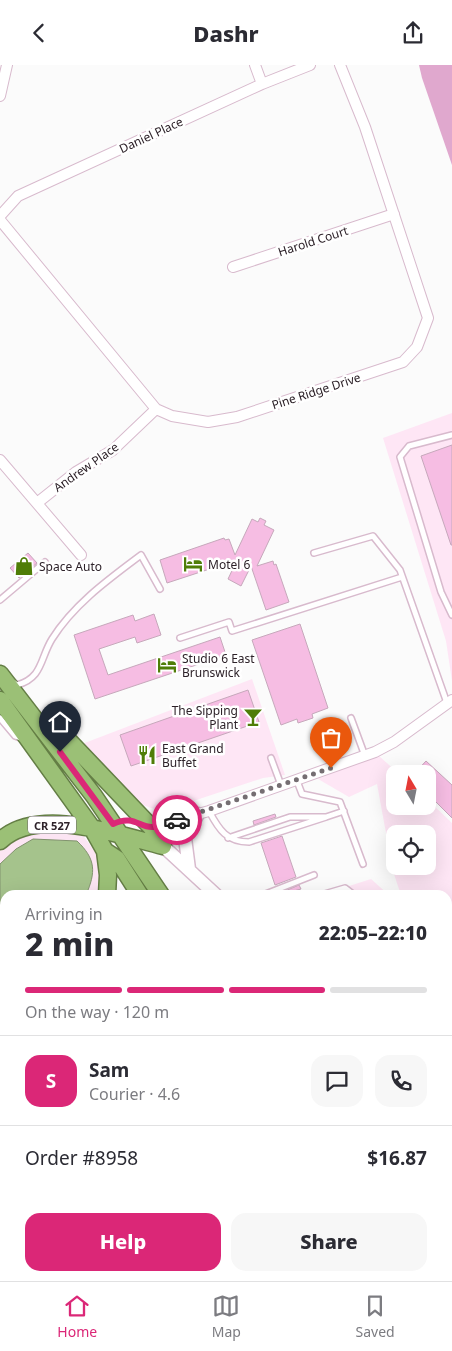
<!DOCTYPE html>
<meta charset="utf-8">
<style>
body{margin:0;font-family:"Noto Sans",sans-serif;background:#f7f7f7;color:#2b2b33;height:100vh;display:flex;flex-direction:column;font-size:19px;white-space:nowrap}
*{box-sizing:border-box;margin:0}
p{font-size:16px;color:#7c7c81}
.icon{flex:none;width:28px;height:28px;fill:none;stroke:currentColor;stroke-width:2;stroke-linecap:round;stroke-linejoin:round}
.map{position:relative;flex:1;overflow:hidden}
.sheet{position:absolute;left:0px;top:825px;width:452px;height:391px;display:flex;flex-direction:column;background:#fff;border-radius:15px 15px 0 0;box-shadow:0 5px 20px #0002}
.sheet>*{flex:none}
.needle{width:32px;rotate:350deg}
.buttons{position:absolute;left:386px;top:700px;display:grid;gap:10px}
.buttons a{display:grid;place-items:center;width:50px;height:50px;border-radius:10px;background:#fff;box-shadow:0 5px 20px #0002;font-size:25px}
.pin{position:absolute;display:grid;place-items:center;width:42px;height:42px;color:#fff;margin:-51px -21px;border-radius:50% 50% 50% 0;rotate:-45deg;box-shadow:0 0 5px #0007}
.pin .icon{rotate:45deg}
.courier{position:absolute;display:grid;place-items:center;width:50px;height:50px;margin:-25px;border:4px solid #db2777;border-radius:50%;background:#fff;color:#222;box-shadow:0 1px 6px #0007}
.headline em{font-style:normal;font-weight:800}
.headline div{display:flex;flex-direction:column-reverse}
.headline{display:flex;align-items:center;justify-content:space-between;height:85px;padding:0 25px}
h1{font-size:32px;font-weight:800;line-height:38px}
.bar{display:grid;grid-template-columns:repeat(4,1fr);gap:8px 5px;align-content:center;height:60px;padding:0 25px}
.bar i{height:6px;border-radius:4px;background:#e1e1e2}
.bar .on{background:#db2777}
.bar p{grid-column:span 4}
.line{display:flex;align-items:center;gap:12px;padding:0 25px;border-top:1px solid #e1e1e2}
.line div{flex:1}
.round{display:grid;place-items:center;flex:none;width:52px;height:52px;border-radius:15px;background:#f7f7f7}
.cta{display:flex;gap:10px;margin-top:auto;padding:10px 25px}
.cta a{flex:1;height:58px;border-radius:15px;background:#db2777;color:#fff;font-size:20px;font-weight:800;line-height:58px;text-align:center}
.cta a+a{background:#f7f7f7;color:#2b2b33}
header{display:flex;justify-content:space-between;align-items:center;height:65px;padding:0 25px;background:#fff;font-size:22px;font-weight:800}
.tab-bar{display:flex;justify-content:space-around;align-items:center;height:70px;border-top:1px solid #e1e1e2;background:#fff;font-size:14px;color:#7c7c81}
.tab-bar a{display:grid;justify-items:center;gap:2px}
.tab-bar .on{color:#db2777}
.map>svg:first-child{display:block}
.built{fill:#fee6f5;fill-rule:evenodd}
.green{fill:#fce5f3}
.forest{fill:#e0a8ce}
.water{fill:#a5c38c;stroke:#81936e}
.building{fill:#f6bde3;stroke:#c6a8bb}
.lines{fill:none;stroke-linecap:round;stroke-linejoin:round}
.service-casing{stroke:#d8bacd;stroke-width:8}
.minor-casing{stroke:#d8bacd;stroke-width:12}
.tertiary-casing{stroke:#d8bacd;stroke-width:15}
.trunk-casing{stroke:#647e45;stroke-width:19}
.path{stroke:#9a9598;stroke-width:2;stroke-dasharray:4 4;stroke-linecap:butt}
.service{stroke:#fff;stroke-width:5}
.minor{stroke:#fff;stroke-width:10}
.tertiary{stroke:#fff;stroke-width:12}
.trunk{stroke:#9bc076;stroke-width:16}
.done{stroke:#756e72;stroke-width:5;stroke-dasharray:0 9}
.route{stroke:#db2777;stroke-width:6}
.labels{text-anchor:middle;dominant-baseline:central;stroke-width:5;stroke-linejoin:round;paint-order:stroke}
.shield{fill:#fff;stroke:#6c6469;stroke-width:1}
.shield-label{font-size:11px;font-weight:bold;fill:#2d2229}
.street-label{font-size:12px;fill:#2d2229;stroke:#fff}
.poi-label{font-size:12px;fill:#2d2229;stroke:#fff;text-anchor:start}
</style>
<header><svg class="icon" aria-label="back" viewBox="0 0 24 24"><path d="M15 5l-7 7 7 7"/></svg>Dashr<svg class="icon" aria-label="share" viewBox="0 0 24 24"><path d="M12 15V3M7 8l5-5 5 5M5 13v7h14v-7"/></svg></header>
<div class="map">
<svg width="452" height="1216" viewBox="0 0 452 1216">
<rect width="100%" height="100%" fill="#fbfbfb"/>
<!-- built -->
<path class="built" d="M452,348V616L446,576L383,373Z
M252,614L285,710L263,713L169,744H154L143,740L82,679Z
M378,690L399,709H395V741H428V735L452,758V887L448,883V830H401L393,806L377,719L349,732L318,714ZM395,769H428V801H395Z
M371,814L389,830H321Z
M448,1122L452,1128V1216H396L393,1211H448Z
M70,1211H373L376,1216H71Z"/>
<!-- green -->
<path class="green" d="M45,766L82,769L100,794L104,830H5V864L0,859V785L19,771Z"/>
<!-- forest -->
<path class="forest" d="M419,0H452V100L422,13Z"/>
<!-- water -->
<path class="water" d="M33,774L77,776C96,794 96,807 86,830H5V847L0,838V799L16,784Z"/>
<!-- building -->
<path class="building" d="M452,380V480H451L421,391Z
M260,453L266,456L264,460L274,465L257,501L273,496L274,500L276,499L289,537L266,545L251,501L241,521L228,514L237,495L167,518L160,495L224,473L225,475L229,474L235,490L252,454L258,457Z
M28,488L37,498L19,513L10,503Z
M154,549L161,570L137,578L135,572L99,584L108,610L220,572L226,590L95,634L74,570L133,550L135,556Z
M300,559L328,643L312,649L313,653L298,658L297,654L281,660L252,575Z
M248,625L259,657L131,701L120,670Z
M426,696L452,720V753L428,729V709H414Z
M275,749L276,752L254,760L253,756Z
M282,771L296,812L275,820L261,778Z
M299,820L301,824L279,830L278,829Z"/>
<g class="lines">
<!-- service casing -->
<g class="service-casing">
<path id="service" d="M452,370L409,381L400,392L441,527L452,550
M314,488L373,471L400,505L447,638
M0,535L45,497
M180,573L229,557L232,566L402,512
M13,617L17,620C43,613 40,593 52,574C74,539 109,514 141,490L160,524
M0,653L15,671L23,674
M351,653L365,691
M271,693L281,720
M297,716L302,729L340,737L363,799
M209,746C219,765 227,777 249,777L326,752
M228,773L290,752H326L344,746
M263,830L314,810
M321,830L345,823L354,830
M448,915L452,917
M448,954L452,956
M448,1122L452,1128
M448,1161L452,1159
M448,1208L452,1205
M193,1211L194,1216
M353,1216L354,1211
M434,1216L442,1211"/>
</g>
<!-- minor casing -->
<g class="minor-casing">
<path id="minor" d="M255,0L262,19
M0,31L7,0
M0,151L18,131L262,19L310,0
M0,155L156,344L172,351L208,357L237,352L403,297L417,282L428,253L365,62L340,0
M233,202L394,149
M0,395L81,490
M37,438L76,407L113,385L156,344
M151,762L209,746L375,687L394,677L452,635
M41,1216L54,1211"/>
</g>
<!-- tertiary casing -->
<g class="tertiary-casing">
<path id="tertiary" d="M163,781L216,830
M189,804L185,773L198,749
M448,987L452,988"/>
</g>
<!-- trunk casing -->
<g class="trunk-casing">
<path id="trunk" d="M0,609L94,731L161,830
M0,635L92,763L105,786L117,794L140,830
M46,662L69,676L151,762L163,781
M0,776C38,740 118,770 163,781
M105,786L108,810L107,830
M0,869L5,873
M448,1113L452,1109
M373,1211L376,1216
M393,1211L396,1216"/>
</g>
<!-- path -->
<path class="path" d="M174,1213L175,1216
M257,1216L264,1211"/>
<!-- service -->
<use href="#service" class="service"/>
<!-- minor -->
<use href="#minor" class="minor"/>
<!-- tertiary -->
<use href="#tertiary" class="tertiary"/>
<!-- trunk -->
<use href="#trunk" class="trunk"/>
</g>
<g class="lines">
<!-- done -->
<path class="done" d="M177,755L331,703"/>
<!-- route -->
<path class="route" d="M60,687L113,759C134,749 139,763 153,762C161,761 170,757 177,755"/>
</g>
<!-- icons -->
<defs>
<g id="hotel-bare" transform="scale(1.5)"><path d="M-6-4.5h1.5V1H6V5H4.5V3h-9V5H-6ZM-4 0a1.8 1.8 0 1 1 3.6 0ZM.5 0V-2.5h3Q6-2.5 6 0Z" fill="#4f7d07" stroke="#fff" stroke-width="2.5" paint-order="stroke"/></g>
<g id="shop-bare" transform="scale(1.5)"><path d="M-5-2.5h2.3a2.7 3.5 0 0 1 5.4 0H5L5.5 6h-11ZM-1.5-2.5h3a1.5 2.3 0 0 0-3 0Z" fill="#4f7d07" stroke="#fff" stroke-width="2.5" paint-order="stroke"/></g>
<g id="bar-bare" transform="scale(1.5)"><path d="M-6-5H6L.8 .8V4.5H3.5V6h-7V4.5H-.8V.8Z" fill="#4f7d07" stroke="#fff" stroke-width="2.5" paint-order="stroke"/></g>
<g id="restaurant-bare" transform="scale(1.5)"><path d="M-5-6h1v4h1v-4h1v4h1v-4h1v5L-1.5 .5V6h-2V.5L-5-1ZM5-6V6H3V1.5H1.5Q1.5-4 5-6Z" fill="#4f7d07" stroke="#fff" stroke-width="2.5" paint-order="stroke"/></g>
</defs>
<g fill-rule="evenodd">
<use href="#hotel-bare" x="193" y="499"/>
<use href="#shop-bare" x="24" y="501"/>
<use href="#hotel-bare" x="167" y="600"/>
<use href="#bar-bare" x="253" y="652"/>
<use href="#restaurant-bare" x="147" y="690"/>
</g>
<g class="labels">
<!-- shield labels -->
<rect class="shield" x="28" y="751.5" width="48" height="17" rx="4"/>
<g class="shield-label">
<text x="52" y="760">CR 527</text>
</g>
<!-- street labels -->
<g class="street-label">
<text transform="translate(151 70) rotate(-25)">Daniel Place</text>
<text transform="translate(313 176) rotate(-18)">Harold Court</text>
<text transform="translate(316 326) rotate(-18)">Pine Ridge Drive</text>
<text transform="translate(86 402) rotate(-35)">Andrew Place</text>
</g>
<!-- poi labels -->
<g class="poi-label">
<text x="208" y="499">Motel 6</text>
<text x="39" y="501">Space Auto</text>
<text x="182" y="593">Studio 6 East<tspan x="182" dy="14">Brunswick</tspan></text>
<text x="238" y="645" text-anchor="end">The Sipping<tspan x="238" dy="14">Plant</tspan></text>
<text x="162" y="683">East Grand<tspan x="162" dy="14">Buffet</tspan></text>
</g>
</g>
</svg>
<div class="buttons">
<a><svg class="needle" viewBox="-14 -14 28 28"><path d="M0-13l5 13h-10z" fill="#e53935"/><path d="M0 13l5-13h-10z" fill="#7c7c81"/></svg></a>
<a><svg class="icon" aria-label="locate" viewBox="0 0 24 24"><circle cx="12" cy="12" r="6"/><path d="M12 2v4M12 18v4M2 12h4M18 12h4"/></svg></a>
</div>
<div class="pin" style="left:331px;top:703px;background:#ea580c"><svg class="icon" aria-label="bag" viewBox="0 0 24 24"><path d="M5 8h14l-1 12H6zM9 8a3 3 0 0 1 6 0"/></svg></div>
<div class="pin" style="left:60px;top:687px;background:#1f2937"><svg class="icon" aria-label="home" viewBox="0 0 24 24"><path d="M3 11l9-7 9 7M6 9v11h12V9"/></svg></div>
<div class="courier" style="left:177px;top:755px"><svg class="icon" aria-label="car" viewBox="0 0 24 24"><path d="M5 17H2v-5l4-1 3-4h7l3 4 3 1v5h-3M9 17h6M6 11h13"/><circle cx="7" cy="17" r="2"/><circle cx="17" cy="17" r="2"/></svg></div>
<section class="sheet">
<div class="headline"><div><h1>2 min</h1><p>Arriving in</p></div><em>22:05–22:10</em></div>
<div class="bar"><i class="on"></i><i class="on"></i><i class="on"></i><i></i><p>On the way · 120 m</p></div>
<div class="line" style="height:90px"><b class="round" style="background:#db2777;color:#fff">S</b><div><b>Sam</b><p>Courier · 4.6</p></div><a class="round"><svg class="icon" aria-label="chat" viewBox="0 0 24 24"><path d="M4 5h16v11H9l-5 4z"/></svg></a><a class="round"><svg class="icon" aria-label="phone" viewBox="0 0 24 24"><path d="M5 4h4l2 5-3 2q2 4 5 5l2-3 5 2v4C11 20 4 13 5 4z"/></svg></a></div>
<div class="line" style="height:65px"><div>Order #8958</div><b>$16.87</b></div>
<div class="cta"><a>Help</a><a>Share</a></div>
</section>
</div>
<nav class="tab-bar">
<a class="on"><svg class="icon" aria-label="home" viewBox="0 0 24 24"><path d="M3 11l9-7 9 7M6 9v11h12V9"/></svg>Home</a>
<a><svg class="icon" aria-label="map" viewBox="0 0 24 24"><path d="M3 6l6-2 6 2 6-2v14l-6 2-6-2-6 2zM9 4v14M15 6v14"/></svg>Map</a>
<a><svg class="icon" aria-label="saved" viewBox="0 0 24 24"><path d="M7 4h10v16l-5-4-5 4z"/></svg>Saved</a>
</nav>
